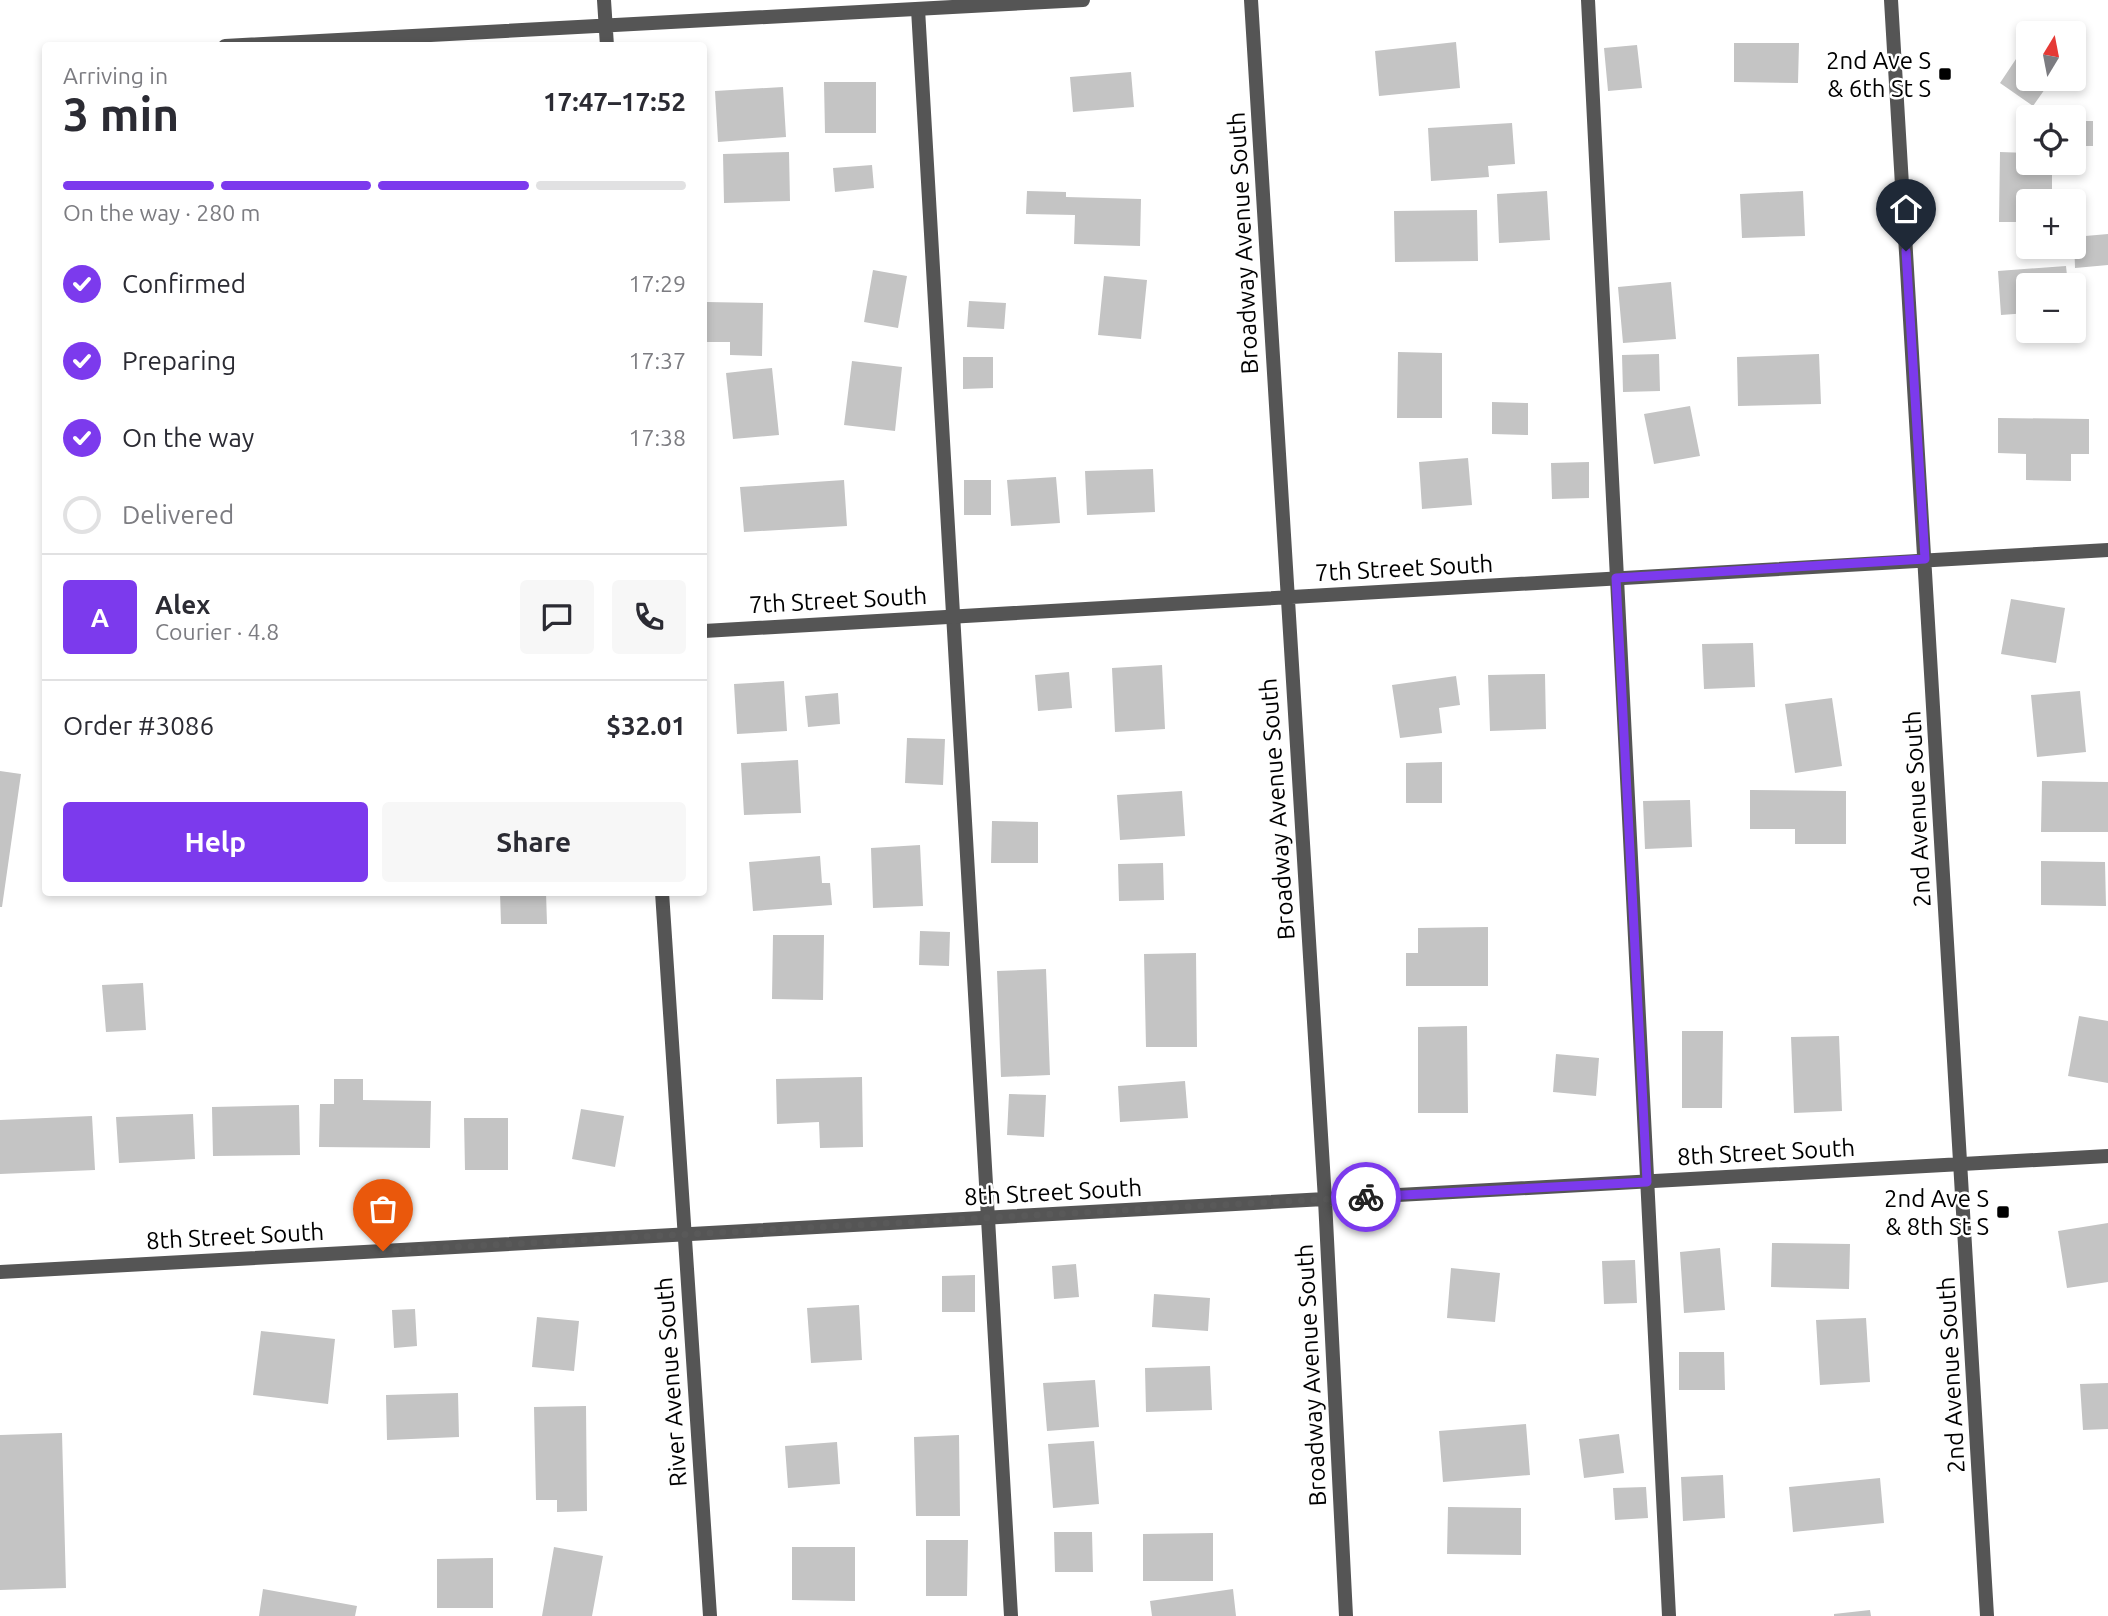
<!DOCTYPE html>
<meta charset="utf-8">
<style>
body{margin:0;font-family:Ubuntu,sans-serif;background:#f7f7f7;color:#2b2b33;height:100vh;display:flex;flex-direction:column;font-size:26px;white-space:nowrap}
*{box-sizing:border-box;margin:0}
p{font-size:23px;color:#7c7c81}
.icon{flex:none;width:38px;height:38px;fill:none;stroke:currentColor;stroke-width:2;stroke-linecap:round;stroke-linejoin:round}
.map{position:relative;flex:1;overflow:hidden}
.panel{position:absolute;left:42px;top:42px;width:665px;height:854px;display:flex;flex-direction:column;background:#fff;border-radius:7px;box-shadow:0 4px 10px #0003}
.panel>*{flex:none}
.needle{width:46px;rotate:10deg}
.buttons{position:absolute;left:2016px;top:21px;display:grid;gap:14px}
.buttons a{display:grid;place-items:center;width:70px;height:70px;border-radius:7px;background:#fff;box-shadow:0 4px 10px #0003;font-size:35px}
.pin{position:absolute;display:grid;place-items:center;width:60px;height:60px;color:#fff;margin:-72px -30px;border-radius:50% 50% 50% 0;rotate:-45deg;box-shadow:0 0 7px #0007}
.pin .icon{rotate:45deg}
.courier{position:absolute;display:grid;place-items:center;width:70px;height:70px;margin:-35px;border:5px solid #7c3aed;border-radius:50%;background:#fff;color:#222;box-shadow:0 2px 9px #0007}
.headline em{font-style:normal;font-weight:600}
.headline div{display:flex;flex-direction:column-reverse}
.headline{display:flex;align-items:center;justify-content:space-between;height:119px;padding:0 21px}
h1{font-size:46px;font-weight:600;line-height:52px}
.bar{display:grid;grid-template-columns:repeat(4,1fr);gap:10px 7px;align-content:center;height:84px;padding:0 21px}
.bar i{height:9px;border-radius:5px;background:#e1e1e2}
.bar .selected{background:#7c3aed}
.bar p{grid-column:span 4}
.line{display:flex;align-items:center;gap:18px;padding:0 21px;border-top:2px solid #e1e1e2}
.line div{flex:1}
.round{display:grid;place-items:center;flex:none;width:74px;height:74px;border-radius:7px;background:#f7f7f7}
ol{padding:0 21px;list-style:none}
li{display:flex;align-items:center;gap:21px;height:77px}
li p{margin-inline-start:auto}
li .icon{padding:7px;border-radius:50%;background:#7c3aed;color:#fff;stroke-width:4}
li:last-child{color:#7c7c81}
li i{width:38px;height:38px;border:4px solid #e1e1e2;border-radius:50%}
.action{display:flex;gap:14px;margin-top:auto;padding:14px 21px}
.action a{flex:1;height:80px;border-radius:7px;background:#7c3aed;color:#fff;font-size:28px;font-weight:600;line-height:80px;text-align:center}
.action a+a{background:#f7f7f7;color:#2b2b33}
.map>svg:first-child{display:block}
.building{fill:#c4c4c4}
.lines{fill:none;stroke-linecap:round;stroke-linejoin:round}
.lane{stroke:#555;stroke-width:14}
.street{stroke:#555;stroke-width:14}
.done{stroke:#595959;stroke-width:7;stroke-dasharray:0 12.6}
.route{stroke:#7c3aed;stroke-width:9}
.poi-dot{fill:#000;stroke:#fff;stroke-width:2.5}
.labels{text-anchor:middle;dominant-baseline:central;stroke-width:5;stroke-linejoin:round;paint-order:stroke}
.poi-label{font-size:24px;fill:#000;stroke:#fff;text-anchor:end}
.street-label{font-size:24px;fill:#000;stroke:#fff}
</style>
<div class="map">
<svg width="2108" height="1616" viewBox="0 0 2108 1616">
<rect width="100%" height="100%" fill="#fff"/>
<!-- building -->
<path class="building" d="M2028,41V79H2052L2033,106L2000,83Z
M1456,42L1460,88L1379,96L1375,51Z
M1734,43H1799L1798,83L1734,82Z
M1637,45L1642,88L1608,91L1604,48Z
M1131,72L1134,107L1073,112L1070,77Z
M824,82H876V133H825Z
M783,87L786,137L718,142L715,91Z
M2074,121H2093V146H2074Z
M1512,123L1515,164L1488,166L1489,177L1431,181L1428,128Z
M789,152L790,201L724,203L723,154Z
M2000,152L2028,153V163H2052V201H2028V222H1999Z
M872,165L874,188L835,192L833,168Z
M1027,191L1066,192V197L1141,199L1140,246L1074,244L1075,215L1026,214Z
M1547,191L1550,240L1499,243L1497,194Z
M1803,191L1805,236L1742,238L1740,194Z
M1477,210L1478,261L1395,262L1394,211Z
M2108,234V265L2075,268L2074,237Z
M2066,266L2068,285H2028V313L2001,315L1998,271Z
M873,270L907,276L898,328L864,322Z
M1104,276L1147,280L1141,339L1098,335Z
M1671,282L1676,339L1623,343L1618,287Z
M969,301L1006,303L1004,329L967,327Z
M706,302L763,303L762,356L730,355V342H706Z
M1398,352L1442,353V418H1397Z
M1659,354L1660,391L1623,392L1622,355Z
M1819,354L1821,404L1738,406L1737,357Z
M963,357H993V388L963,389Z
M852,361L902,367L895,431L844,425Z
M772,368L779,435L733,439L726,373Z
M1492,402L1528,403V435L1492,434Z
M1690,406L1700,456L1654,464L1644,414Z
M1998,418L2089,419V454H2071V481L2026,480V454L1998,453Z
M1468,458L1472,505L1422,509L1419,462Z
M1589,462V498L1552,499L1551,463Z
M1153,469L1155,512L1087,515L1085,471Z
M1056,477L1060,523L1011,526L1007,480Z
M844,480L847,526L744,532L740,487Z
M964,480H991V515H964Z
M2011,599L2065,608L2056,663L2001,654Z
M1753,643L1755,687L1704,689L1702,644Z
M1162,665L1165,729L1115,732L1112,668Z
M1069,672L1072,708L1038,711L1035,675Z
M1545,674L1546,729L1490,731L1488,675Z
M1456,676L1460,705L1439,708L1442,733L1400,738L1392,685Z
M784,681L787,731L737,734L734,684Z
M2080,691L2086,752L2037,757L2031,695Z
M838,693L840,724L808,727L805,696Z
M1832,698L1842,766L1795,773L1785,704Z
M907,738L945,739L943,785L905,783Z
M798,760L801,813L744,815L741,763Z
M1442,762V803H1406V763Z
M0,771L21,774L2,907H0Z
M2042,781L2108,782V832H2041Z
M1750,790L1846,791V844H1795V829H1750Z
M1182,791L1185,836L1120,840L1117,795Z
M1690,800L1692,847L1645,849L1643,801Z
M992,821L1038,822V863H991Z
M920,845L923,906L873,908L871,848Z
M820,856L822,883H830L832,905L753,911L749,862Z
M2041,861L2105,862L2106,906L2041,905Z
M1163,863L1164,900L1119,901L1118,864Z
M500,892H546L547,924H501Z
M1488,927V986H1406V953H1418V928Z
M920,931L950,932L949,966L919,965Z
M773,935H824L823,1000L772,999Z
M1196,953L1197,1047H1146L1144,954Z
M1046,969L1050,1075L1001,1077L997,971Z
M143,983L146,1030L106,1032L102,985Z
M2079,1016L2108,1021V1083L2068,1076Z
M1467,1026L1468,1113H1418V1027Z
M1682,1031H1723L1722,1108H1682Z
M1839,1036L1842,1111L1794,1113L1791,1037Z
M1556,1054L1599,1058L1596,1096L1553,1092Z
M862,1077L863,1147L820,1148L819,1122L777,1124L776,1079Z
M334,1079H363V1100L431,1101L430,1148L319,1147L320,1104H334Z
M1185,1081L1188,1118L1120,1122L1118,1086Z
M1009,1094L1046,1095L1044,1137L1007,1135Z
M299,1105L300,1155L213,1156L212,1107Z
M581,1109L624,1116L615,1167L572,1159Z
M193,1114L195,1159L119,1163L116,1117Z
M92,1116L95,1170L0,1174V1120Z
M464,1118H508V1170H465Z
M2108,1223V1282L2067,1288L2058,1231Z
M1772,1243L1850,1244L1849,1289L1771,1287Z
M1720,1248L1725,1310L1684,1313L1680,1252Z
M1635,1260L1637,1303L1604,1304L1602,1261Z
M1076,1264L1079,1297L1054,1299L1052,1266Z
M1451,1268L1500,1273L1495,1322L1447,1318Z
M975,1275V1312H942V1276Z
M1154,1294L1210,1298L1208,1331L1152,1327Z
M859,1305L862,1360L811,1363L807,1308Z
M415,1309L417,1346L394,1348L392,1310Z
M537,1317L579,1321L574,1371L532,1367Z
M1866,1318L1870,1382L1820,1385L1816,1320Z
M261,1331L335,1339L328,1404L253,1395Z
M1679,1352H1724L1725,1390H1679Z
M1210,1366L1212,1410L1146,1412L1145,1368Z
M1095,1380L1099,1427L1047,1431L1043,1383Z
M2108,1383V1429L2083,1430L2080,1384Z
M458,1393L459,1437L387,1440L386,1395Z
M586,1406L587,1511L557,1512V1500H536L534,1407Z
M1526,1424L1530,1475L1443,1482L1439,1431Z
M62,1433L66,1588L0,1590V1435Z
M1619,1434L1624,1473L1584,1478L1579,1439Z
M959,1435L960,1516H916L914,1437Z
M1094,1441L1099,1504L1053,1508L1048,1444Z
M837,1442L840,1484L788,1488L785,1446Z
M1723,1475L1725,1518L1683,1521L1681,1477Z
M1880,1478L1884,1523L1793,1532L1789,1487Z
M1646,1487L1648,1518L1615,1520L1613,1488Z
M1448,1507L1521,1508V1555L1447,1554Z
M1054,1532H1092L1093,1572H1055Z
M1213,1533V1581H1143V1534Z
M926,1540H968L967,1596H926Z
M554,1547L603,1556L592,1616H542Z
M792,1547H855V1601L792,1600Z
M493,1558V1608H437V1559Z
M263,1589L357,1606L355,1616H259Z
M1233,1589L1236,1616H1152L1150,1601Z
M1870,1610L1871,1616H1834V1614Z"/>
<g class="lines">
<!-- lane -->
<path class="lane" d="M1588,0L1669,1616
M918,9L1011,1616"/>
<!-- street -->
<path class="street" d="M604,0L607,46
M1251,0L1325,1200L1346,1616
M1891,0L1987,1616
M225,46L1083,0
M704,631L2108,550
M662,892L710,1616
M0,1272L2108,1156"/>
</g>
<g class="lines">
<!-- done -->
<path class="done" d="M383,1251L1366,1197"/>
<!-- route -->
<path class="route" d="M1366,1197L1647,1182L1616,578L1925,559L1906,251"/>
</g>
<!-- markers -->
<g class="poi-dot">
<rect x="1938" y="67" width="14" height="14" rx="3.5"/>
<rect x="1996" y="1205" width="14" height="14" rx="3.5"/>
</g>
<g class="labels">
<!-- poi labels -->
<g class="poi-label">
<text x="1931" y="60">2nd Ave S<tspan x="1931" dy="28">&amp; 6th St S</tspan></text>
<text x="1989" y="1198">2nd Ave S<tspan x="1989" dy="28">&amp; 8th St S</tspan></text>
</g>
<!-- street labels -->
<g class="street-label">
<text transform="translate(1243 243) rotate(-93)">Broadway Avenue South</text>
<text transform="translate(1404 568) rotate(-3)">7th Street South</text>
<text transform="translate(838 600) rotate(-3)">7th Street South</text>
<text transform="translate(1277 809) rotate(-94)">Broadway Avenue South</text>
<text transform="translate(1917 809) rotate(-93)">2nd Avenue South</text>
<text transform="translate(1766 1152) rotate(-3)">8th Street South</text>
<text transform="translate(1053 1192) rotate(-3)">8th Street South</text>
<text transform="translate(235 1236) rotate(-3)">8th Street South</text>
<text transform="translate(1311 1375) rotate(-93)">Broadway Avenue South</text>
<text transform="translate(1951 1375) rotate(-93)">2nd Avenue South</text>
<text transform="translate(671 1382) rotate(-94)">River Avenue South</text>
</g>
</g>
</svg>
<div class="buttons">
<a><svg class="needle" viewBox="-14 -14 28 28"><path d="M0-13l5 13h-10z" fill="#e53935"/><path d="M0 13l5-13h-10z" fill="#7c7c81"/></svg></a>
<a><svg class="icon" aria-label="locate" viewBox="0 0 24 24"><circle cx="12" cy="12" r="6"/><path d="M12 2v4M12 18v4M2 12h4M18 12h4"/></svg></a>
<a>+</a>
<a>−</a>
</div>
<div class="pin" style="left:383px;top:1251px;background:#ea580c"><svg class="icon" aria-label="bag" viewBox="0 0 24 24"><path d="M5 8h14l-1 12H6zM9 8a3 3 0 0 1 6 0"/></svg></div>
<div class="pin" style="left:1906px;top:251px;background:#1f2937"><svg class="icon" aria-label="home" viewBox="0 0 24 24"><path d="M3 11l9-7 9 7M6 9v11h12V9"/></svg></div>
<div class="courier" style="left:1366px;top:1197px"><svg class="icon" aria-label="bike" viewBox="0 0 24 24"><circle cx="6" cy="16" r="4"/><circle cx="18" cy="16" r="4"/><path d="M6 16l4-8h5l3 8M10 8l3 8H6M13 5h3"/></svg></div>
<section class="panel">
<div class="headline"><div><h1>3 min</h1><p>Arriving in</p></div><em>17:47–17:52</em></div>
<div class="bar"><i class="selected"></i><i class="selected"></i><i class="selected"></i><i></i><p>On the way · 280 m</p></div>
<ol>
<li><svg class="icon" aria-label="check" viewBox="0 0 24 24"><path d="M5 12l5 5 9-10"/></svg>Confirmed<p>17:29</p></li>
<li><svg class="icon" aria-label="check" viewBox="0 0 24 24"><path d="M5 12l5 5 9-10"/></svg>Preparing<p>17:37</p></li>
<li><svg class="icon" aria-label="check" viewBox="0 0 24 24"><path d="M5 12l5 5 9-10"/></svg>On the way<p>17:38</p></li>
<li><i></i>Delivered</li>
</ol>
<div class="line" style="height:126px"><b class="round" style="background:#7c3aed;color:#fff">A</b><div><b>Alex</b><p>Courier · 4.8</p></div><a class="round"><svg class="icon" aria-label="chat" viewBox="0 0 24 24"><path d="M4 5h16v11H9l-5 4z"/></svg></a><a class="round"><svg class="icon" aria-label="phone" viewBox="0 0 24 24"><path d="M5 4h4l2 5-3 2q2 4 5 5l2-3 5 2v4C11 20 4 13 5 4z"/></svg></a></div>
<div class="line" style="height:91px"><div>Order #3086</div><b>$32.01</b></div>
<div class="action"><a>Help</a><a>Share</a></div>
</section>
</div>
